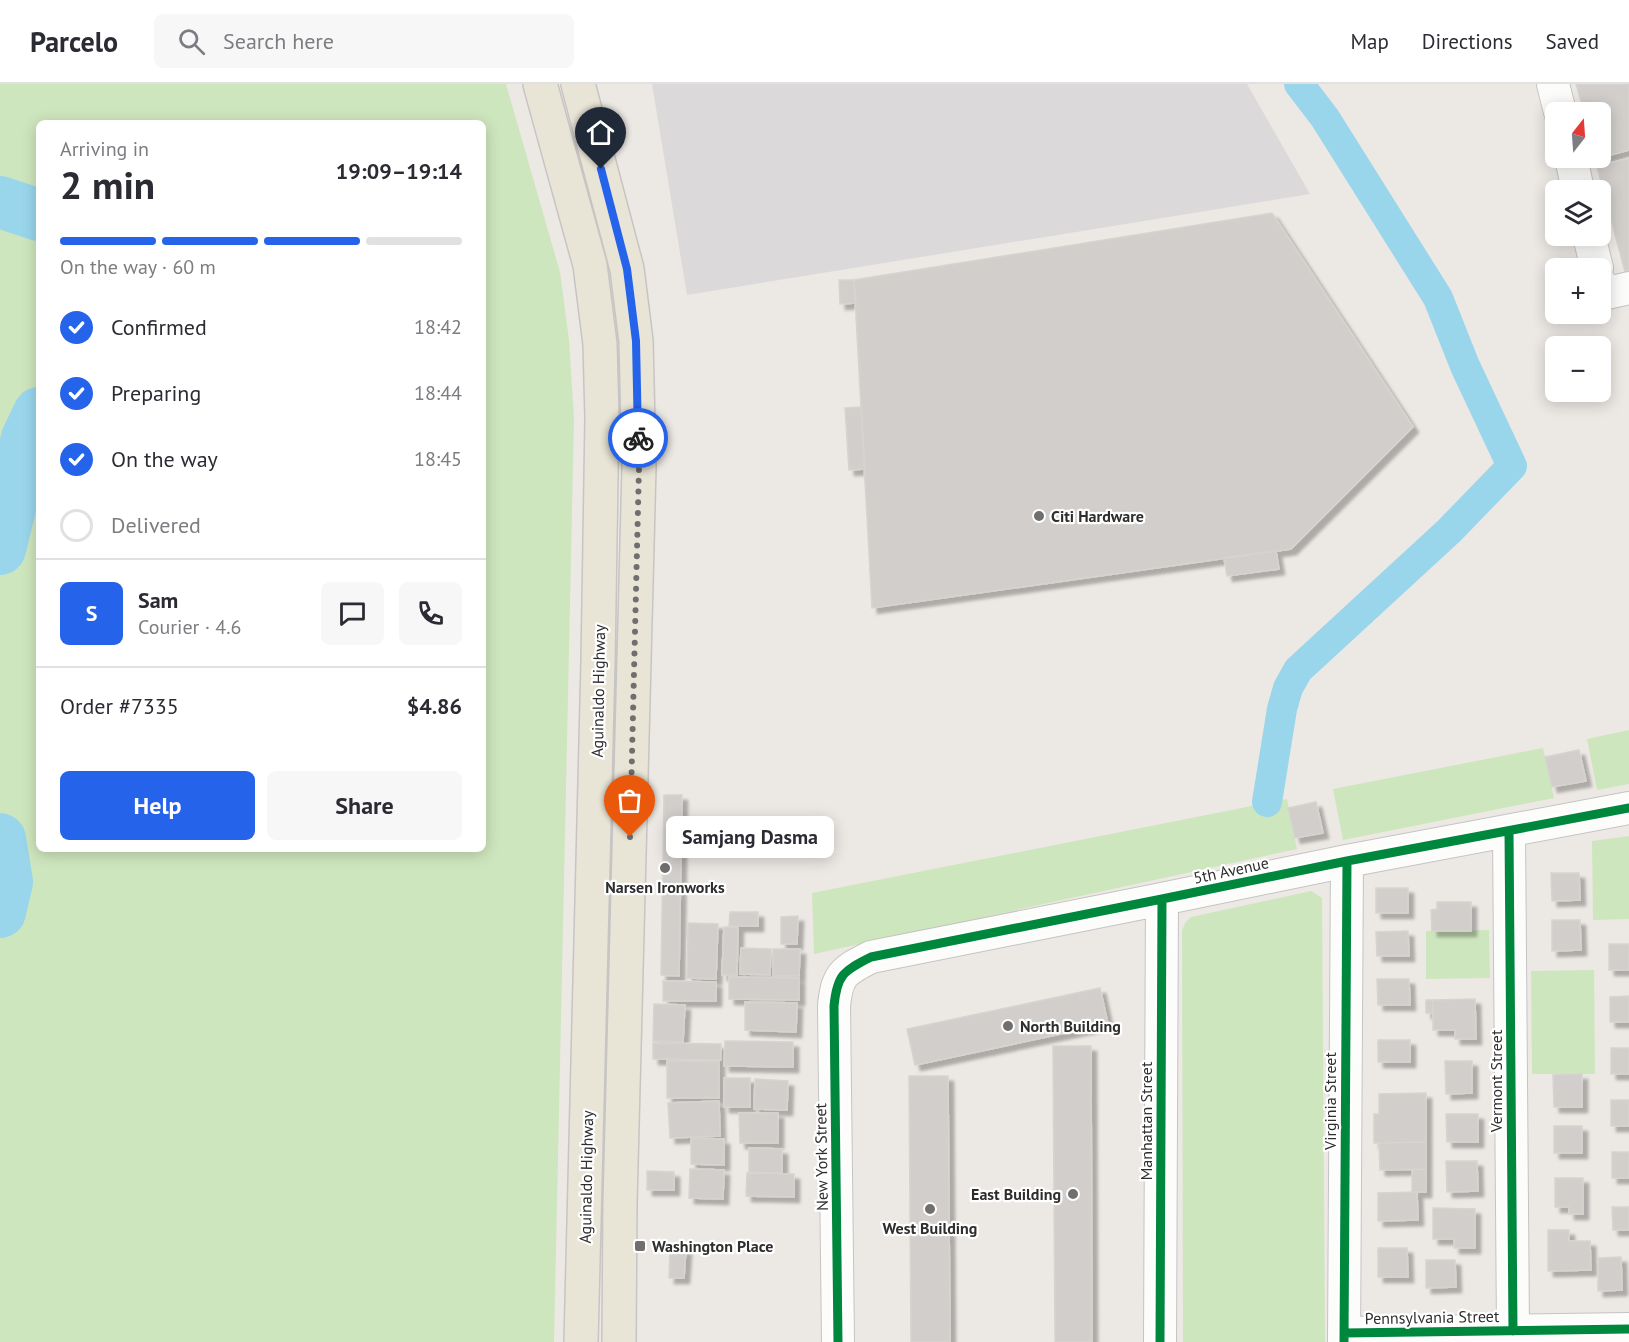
<!DOCTYPE html>
<meta charset="utf-8">
<style>
body{margin:0;font-family:"PT Sans",sans-serif;background:#f7f7f7;color:#2b2b33;height:100vh;display:flex;flex-direction:column;font-size:22px;white-space:nowrap}
*{box-sizing:border-box;margin:0}
p{font-size:20px;color:#7c7c81}
.icon{flex:none;width:33px;height:33px;fill:none;stroke:currentColor;stroke-width:2;stroke-linecap:round;stroke-linejoin:round}
.map{position:relative;flex:1;overflow:hidden}
.side{position:absolute;left:36px;top:36px;width:450px;height:732px;display:flex;flex-direction:column;background:#fff;border-radius:9px;box-shadow:0 3px 15px #0003}
.side>*{flex:none}
.needle{width:39px;rotate:17deg}
.tools{position:absolute;left:1545px;top:18px;display:grid;gap:12px}
.tools a{display:grid;place-items:center;width:66px;height:66px;border-radius:9px;background:#fff;box-shadow:0 3px 15px #0003;font-size:30px}
.pin{position:absolute;display:grid;place-items:center;width:51px;height:51px;color:#fff;margin:-62px -26px;border-radius:50% 50% 50% 0;rotate:-45deg;box-shadow:0 0 6px #0007}
.pin .icon{rotate:45deg}
.courier{position:absolute;display:grid;place-items:center;width:60px;height:60px;margin:-30px;border:4px solid #2563eb;border-radius:50%;background:#fff;color:#222;box-shadow:0 2px 8px #0007}
.bubble{position:absolute;height:42px;border-radius:9px;background:#fff;box-shadow:0 3px 15px #0003;font-size:20px;font-weight:700;line-height:42px;text-align:center}
.overview em{font-style:normal;font-weight:700}
.overview div{display:flex;flex-direction:column-reverse}
.overview{display:flex;align-items:center;justify-content:space-between;height:102px;padding:0 24px}
h1{font-size:39px;font-weight:700;line-height:45px}
.bar{display:grid;grid-template-columns:repeat(4,1fr);gap:9px 6px;align-content:center;height:72px;padding:0 24px}
.bar i{height:8px;border-radius:4px;background:#e1e1e2}
.bar .selected{background:#2563eb}
.bar p{grid-column:span 4}
.line{display:flex;align-items:center;gap:15px;padding:0 24px;border-top:2px solid #e1e1e2}
.line div{flex:1}
.round{display:grid;place-items:center;flex:none;width:63px;height:63px;border-radius:9px;background:#f7f7f7}
ol{padding:0 24px;list-style:none}
li{display:flex;align-items:center;gap:18px;height:66px}
li p{margin-inline-start:auto}
li .icon{padding:6px;border-radius:50%;background:#2563eb;color:#fff;stroke-width:4}
li:last-child{color:#7c7c81}
li i{width:33px;height:33px;border:3px solid #e1e1e2;border-radius:50%}
.button{display:flex;gap:12px;margin-top:auto;padding:12px 24px}
.button a{flex:1;height:69px;border-radius:9px;background:#2563eb;color:#fff;font-size:24px;font-weight:700;line-height:69px;text-align:center}
.button a+a{background:#f7f7f7;color:#2b2b33}
header{display:flex;align-items:center;gap:36px;box-sizing:border-box;height:84px;padding:0 30px;background:#fff;border-bottom:2px solid #e1e1e2}
header strong{font-size:28px}
nav{display:flex;gap:33px;margin-inline-start:auto;font-size:21px}
.search{width:420px;height:54px;background:#f7f7f7;display:flex;align-items:center;gap:15px;box-sizing:border-box;padding:0 21px;border-radius:9px;color:#7c7c81;font-size:22px}
.map>svg:first-child{display:block}
.industrial{fill:#dcd9db}
.green{fill:#cee6be;fill-rule:evenodd}
.lines{fill:none;stroke-linecap:round;stroke-linejoin:round}
.canal{stroke:#99d6ec;stroke-width:30}
.river{stroke:#99d6ec;stroke-width:52}
.building{fill:#d1cecb;stroke:#d7d4d0;stroke-width:1.5;filter:url(#shadow)}
.street-casing{stroke:#c5c4c5;stroke-width:34}
.primary-casing{stroke:#c6c5c4;stroke-width:36}
.street{stroke:#fcfcfb;stroke-width:32}
.primary{stroke:#e8e4d6;stroke-width:33}
.cycleway-casing{stroke:#fff;stroke-width:13}
.cycleway{stroke:#00873e;stroke-width:9}
.done{stroke:#706f6e;stroke-width:6;stroke-dasharray:0 10.8}
.route{stroke:#2563eb;stroke-width:8}
.poi-dot{fill:#706f6e;stroke:#fff;stroke-width:2}
.labels{text-anchor:middle;dominant-baseline:central;stroke-width:4.5;stroke-linejoin:round;paint-order:stroke}
.poi-label{font-size:16px;font-weight:bold;fill:#2e2e2e;stroke:#fff;text-anchor:start}
.street-label{font-size:16px;fill:#2e2e2e;stroke:#fff}
</style>
<header>
<strong>Parcelo</strong>
<div class="search"><svg class="icon" aria-label="search" viewBox="0 0 24 24"><circle cx="10" cy="10" r="6"/><path d="M15 15l6 6"/></svg>Search here</div>
<nav><a>Map</a><a>Directions</a><a>Saved</a></nav>
</header>
<div class="map">
<svg width="1629" height="1258" viewBox="0 0 1629 1258">
<defs>
<filter id="shadow"><feDropShadow dx="5.5" dy="5.5" stdDeviation="1.5" flood-color="#0004"/></filter>
</defs>
<rect width="100%" height="100%" fill="#ece8e4"/>
<!-- industrial -->
<path class="industrial" d="M652,0H1247L1310,110L687,211Z"/>
<!-- green -->
<path class="green" d="M0,0H506L560,188L569,256L574,335L554,1258H0ZM39,39H483V765H39Z
M1629,646V700L1597,706L1587,655Z
M1543,664L1554,714L1343,756L1333,705Z
M1287,715L1297,765L814,870L812,809Z
M1629,752V835L1593,836L1592,757Z
M1311,807L1322,814L1325,1258H1183L1182,847L1185,839L1191,833Z
M1489,846L1490,894L1426,895V847Z
M1594,886L1595,990H1532L1531,887Z"/>
<g class="lines">
<!-- canal -->
<path class="canal" d="M1267,718L1282,625L1288,604L1298,586L1449,447L1512,382L1465,282L1438,214L1325,34L1299,0"/>
<!-- river -->
<path class="river" d="M0,118L39,131
M0,465L27,354L39,329
M0,755L7,798L0,828"/>
</g>
<!-- building -->
<path class="building" d="M1576,0H1629V66L1596,75V74H1600V28H1584Z
M1629,74V187L1625,188L1597,83Z
M1272,129L1413,343L1291,465L872,524L854,196Z
M839,196H854L856,219L840,220Z
M861,323L865,385L849,386L845,324Z
M1276,467L1279,485L1227,492L1224,474Z
M1579,666L1586,697L1552,703L1545,673Z
M664,711H682L679,892L661,891Z
M1316,718L1323,749L1295,754L1288,724Z
M1551,789H1579L1580,816L1552,817Z
M1376,804H1408V829H1376Z
M1437,818H1471V847H1432L1431,826L1437,825Z
M730,828H758V842H729Z
M798,832L797,860H781V833Z
M1552,836H1580L1581,866L1552,867Z
M688,839L718,840L716,895L687,894Z
M724,843H738L737,891H722Z
M1408,847L1409,872H1377L1376,848Z
M1609,860H1629V886H1609Z
M741,864L771,865L770,891L740,890Z
M773,865H800L799,892H773Z
M729,893L799,894V916L729,915Z
M1377,895H1409L1410,921H1378Z
M663,897L716,898V917H663Z
M1100,904L1108,940L915,981L907,945Z
M1629,912V938H1610V913Z
M1475,915L1476,955H1455V946H1433V916Z
M1426,916H1433V929H1426Z
M745,918L797,919L796,948L745,946Z
M654,920L685,921L683,958L653,957Z
M1378,956H1410V978H1378Z
M725,957L793,958V983L724,982Z
M653,959L721,960V976L653,975Z
M1053,962H1091L1092,1258H1055Z
M1611,964H1629V990H1611Z
M667,977H719V1014H667Z
M1445,977H1472V1009L1446,1010Z
M1582,990V1023H1554L1553,991Z
M909,992H948L950,1258H911Z
M724,994H750V1023H724Z
M755,995L788,997L787,1026L754,1025Z
M1426,1009V1058L1374,1059V1030H1379V1010Z
M1611,1016H1629V1042H1611Z
M719,1017L720,1052L670,1054L668,1019Z
M739,1029H778V1059H740Z
M1446,1030H1478V1058H1447Z
M1554,1042H1582V1069H1554Z
M691,1054L724,1055V1081L691,1080Z
M1426,1058V1085L1380,1086L1379,1059Z
M749,1064L782,1065V1089L749,1088Z
M1612,1068H1629V1094H1612Z
M1446,1077H1477L1478,1107L1447,1108Z
M690,1085L724,1086L723,1115L689,1114Z
M1426,1085V1108H1412V1086Z
M647,1087L674,1088V1106H647Z
M747,1089L794,1090V1113L746,1112Z
M1555,1094H1583V1130H1569V1123H1555Z
M1417,1108L1418,1136L1378,1137V1109Z
M1612,1123H1629V1146H1613Z
M1433,1124L1475,1125V1164H1454V1155H1433Z
M1548,1146H1569V1157H1590L1591,1186L1548,1187Z
M1378,1164H1407L1408,1193H1378Z
M670,1165H686L684,1194H669Z
M1621,1173L1622,1206L1598,1207V1174Z
M1426,1176H1455L1456,1203L1426,1204Z"/>
<g class="lines">
<!-- street casing -->
<g class="street-casing">
<path id="street" d="M1553,0L1560,28
M1571,74L1578,106
M1589,152L1597,184
M1600,199L1603,210L1629,204
M1509,747L1513,1247
M1344,1249L1629,1245
M838,1258L834,922C837,891 843,887 871,873L1162,815L1347,777L1629,724
M1160,1258L1162,815
M1344,1258L1347,777"/>
</g>
<!-- primary casing -->
<g class="primary-casing">
<path id="primary" d="M540,0L590,181L600,260L602,334L598,578L581,1258
M578,0L627,185L636,257L639,383L620,1119L619,1258"/>
</g>
<!-- street -->
<use href="#street" class="street"/>
<!-- primary -->
<use href="#primary" class="primary"/>
<!-- cycleway casing -->
<g class="cycleway-casing">
<path id="cycleway" d="M1509,747L1513,1247
M1344,1249L1629,1245
M838,1258L834,922C837,891 843,887 871,873L1162,815L1347,777L1629,724
M1160,1258L1162,815
M1344,1258L1347,777"/>
</g>
<!-- cycleway -->
<use href="#cycleway" class="cycleway"/>
</g>
<g class="lines">
<!-- done -->
<path class="done" d="M630,753L639,383L638,354"/>
<!-- route -->
<path class="route" d="M601,85L627,185L636,257L638,354"/>
</g>
<!-- markers -->
<g class="poi-dot">
<circle cx="1039" cy="432" r="6"/>
<circle cx="665" cy="784" r="6"/>
<circle cx="1008" cy="942" r="6"/>
<circle cx="1073" cy="1110" r="6"/>
<circle cx="930" cy="1125" r="6"/>
<rect x="634" y="1156" width="12" height="12" rx="3"/>
</g>
<g class="labels">
<!-- poi labels -->
<g class="poi-label">
<text x="1051" y="432">Citi Hardware</text>
<text x="665" y="803" text-anchor="middle">Narsen Ironworks</text>
<text x="1020" y="942">North Building</text>
<text x="1061" y="1110" text-anchor="end">East Building</text>
<text x="930" y="1144" text-anchor="middle">West Building</text>
<text x="652" y="1162">Washington Place</text>
</g>
<!-- street labels -->
<g class="street-label">
<text transform="translate(598 607) rotate(-89)">Aguinaldo Highway</text>
<text transform="translate(1231 786) rotate(-12)">5th Avenue</text>
<text transform="translate(1496 997) rotate(-90)">Vermont Street</text>
<text transform="translate(1330 1017) rotate(-90)">Virginia Street</text>
<text transform="translate(1146 1037) rotate(-90)">Manhattan Street</text>
<text transform="translate(821 1073) rotate(-91)">New York Street</text>
<text transform="translate(586 1093) rotate(-89)">Aguinaldo Highway</text>
<text transform="translate(1432 1233) rotate(-1)">Pennsylvania Street</text>
</g>
</g>
</svg>
<div class="tools">
<a><svg class="needle" viewBox="-14 -14 28 28"><path d="M0-13l5 13h-10z" fill="#e53935"/><path d="M0 13l5-13h-10z" fill="#7c7c81"/></svg></a>
<a><svg class="icon" aria-label="layers" viewBox="0 0 24 24"><path d="M12 4l9 5-9 5-9-5zM3 14l9 5 9-5"/></svg></a>
<a>+</a>
<a>−</a>
</div>
<div class="pin" style="left:630px;top:753px;background:#ea580c"><svg class="icon" aria-label="bag" viewBox="0 0 24 24"><path d="M5 8h14l-1 12H6zM9 8a3 3 0 0 1 6 0"/></svg></div>
<div class="pin" style="left:601px;top:85px;background:#1f2937"><svg class="icon" aria-label="home" viewBox="0 0 24 24"><path d="M3 11l9-7 9 7M6 9v11h12V9"/></svg></div>
<div class="courier" style="left:638px;top:354px"><svg class="icon" aria-label="bike" viewBox="0 0 24 24"><circle cx="6" cy="16" r="4"/><circle cx="18" cy="16" r="4"/><path d="M6 16l4-8h5l3 8M10 8l3 8H6M13 5h3"/></svg></div>
<div class="bubble" style="left:666px;top:732px;width:168px">Samjang Dasma</div>
<section class="side">
<div class="overview"><div><h1>2 min</h1><p>Arriving in</p></div><em>19:09–19:14</em></div>
<div class="bar"><i class="selected"></i><i class="selected"></i><i class="selected"></i><i></i><p>On the way · 60 m</p></div>
<ol>
<li><svg class="icon" aria-label="check" viewBox="0 0 24 24"><path d="M5 12l5 5 9-10"/></svg>Confirmed<p>18:42</p></li>
<li><svg class="icon" aria-label="check" viewBox="0 0 24 24"><path d="M5 12l5 5 9-10"/></svg>Preparing<p>18:44</p></li>
<li><svg class="icon" aria-label="check" viewBox="0 0 24 24"><path d="M5 12l5 5 9-10"/></svg>On the way<p>18:45</p></li>
<li><i></i>Delivered</li>
</ol>
<div class="line" style="height:108px"><b class="round" style="background:#2563eb;color:#fff">S</b><div><b>Sam</b><p>Courier · 4.6</p></div><a class="round"><svg class="icon" aria-label="chat" viewBox="0 0 24 24"><path d="M4 5h16v11H9l-5 4z"/></svg></a><a class="round"><svg class="icon" aria-label="phone" viewBox="0 0 24 24"><path d="M5 4h4l2 5-3 2q2 4 5 5l2-3 5 2v4C11 20 4 13 5 4z"/></svg></a></div>
<div class="line" style="height:78px"><div>Order #7335</div><b>$4.86</b></div>
<div class="button"><a>Help</a><a>Share</a></div>
</section>
</div>
